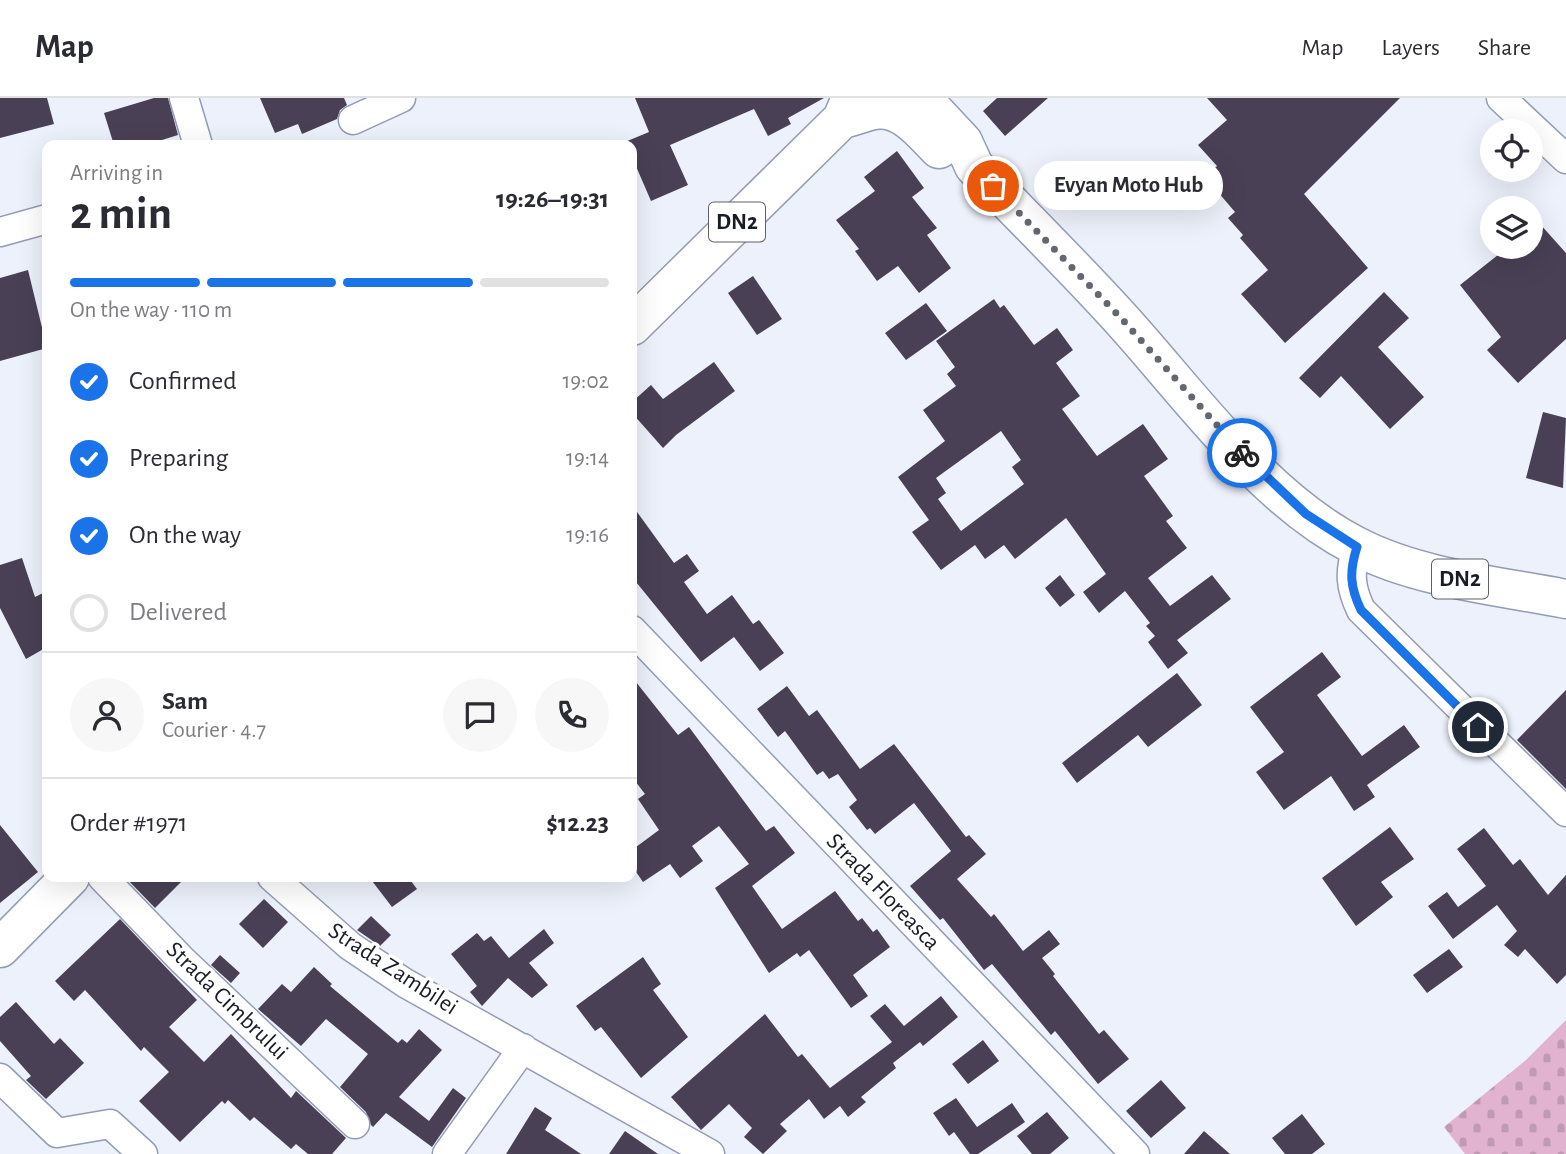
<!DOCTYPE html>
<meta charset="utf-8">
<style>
body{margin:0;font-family:"Alegreya Sans",sans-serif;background:#f7f7f7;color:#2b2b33;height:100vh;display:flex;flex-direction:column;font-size:26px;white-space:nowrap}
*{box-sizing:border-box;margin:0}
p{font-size:23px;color:#7c7c81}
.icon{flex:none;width:38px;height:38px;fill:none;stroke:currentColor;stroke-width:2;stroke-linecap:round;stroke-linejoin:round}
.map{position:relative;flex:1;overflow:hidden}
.details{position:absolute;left:42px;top:42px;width:595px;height:742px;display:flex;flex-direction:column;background:#fff;border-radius:14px;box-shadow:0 7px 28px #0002}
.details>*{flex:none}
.controls{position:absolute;left:1480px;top:21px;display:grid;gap:14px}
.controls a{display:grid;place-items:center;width:63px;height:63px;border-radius:50%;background:#fff;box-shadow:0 7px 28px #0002;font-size:35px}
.pin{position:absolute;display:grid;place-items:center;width:60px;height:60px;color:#fff;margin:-30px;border:4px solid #fff;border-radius:50%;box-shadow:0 2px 7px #0007}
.courier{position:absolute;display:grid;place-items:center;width:70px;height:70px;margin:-35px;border:5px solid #1a73e8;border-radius:50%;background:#fff;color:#222;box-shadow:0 2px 9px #0007}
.bubble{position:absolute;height:49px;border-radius:24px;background:#fff;box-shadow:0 7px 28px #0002;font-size:23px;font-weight:700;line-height:49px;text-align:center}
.head em{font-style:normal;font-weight:700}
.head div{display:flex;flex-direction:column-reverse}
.head{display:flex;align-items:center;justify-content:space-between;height:119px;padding:0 28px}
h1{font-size:46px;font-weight:700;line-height:52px}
.bar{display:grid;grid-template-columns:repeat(4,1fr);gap:10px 7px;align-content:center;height:84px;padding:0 28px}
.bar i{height:9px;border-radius:5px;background:#e1e1e2}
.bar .selected{background:#1a73e8}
.bar p{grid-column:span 4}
.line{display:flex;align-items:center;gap:18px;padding:0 28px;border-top:2px solid #e1e1e2}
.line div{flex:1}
.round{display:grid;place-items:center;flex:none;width:74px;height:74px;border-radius:37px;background:#f7f7f7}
ol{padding:0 28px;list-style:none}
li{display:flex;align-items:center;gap:21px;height:77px}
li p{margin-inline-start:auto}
li .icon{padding:7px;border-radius:50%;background:#1a73e8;color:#fff;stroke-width:4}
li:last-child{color:#7c7c81}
li i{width:38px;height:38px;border:4px solid #e1e1e2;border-radius:50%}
header{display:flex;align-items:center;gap:42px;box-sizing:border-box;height:98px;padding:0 35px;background:#fff;border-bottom:2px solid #e1e1e2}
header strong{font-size:33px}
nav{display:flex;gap:38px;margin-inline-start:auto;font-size:24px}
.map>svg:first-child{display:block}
.cemetery{fill:url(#cemetery-stones)}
.building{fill:#494055;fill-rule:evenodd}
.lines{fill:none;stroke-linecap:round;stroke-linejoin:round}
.minor-casing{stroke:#949cb4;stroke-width:31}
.primary-casing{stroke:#949cb4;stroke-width:41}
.minor{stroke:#fff;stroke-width:28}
.primary{stroke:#fff;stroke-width:38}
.done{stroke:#636770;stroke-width:7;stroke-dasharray:0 12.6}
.route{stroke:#1a73e8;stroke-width:9}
.labels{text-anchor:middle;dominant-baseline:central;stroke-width:7;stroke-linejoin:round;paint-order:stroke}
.shield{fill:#fff;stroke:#5e6066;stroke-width:2}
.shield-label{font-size:23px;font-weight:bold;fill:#191c25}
.street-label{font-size:24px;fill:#191c25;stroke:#fff}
</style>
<header>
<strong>Map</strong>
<nav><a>Map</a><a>Layers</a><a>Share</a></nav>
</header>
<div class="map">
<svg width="1566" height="1056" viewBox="0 0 1566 1056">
<defs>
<pattern id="cemetery-stones" width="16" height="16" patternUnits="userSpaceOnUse" patternTransform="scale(1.75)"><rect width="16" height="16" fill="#e1b3d1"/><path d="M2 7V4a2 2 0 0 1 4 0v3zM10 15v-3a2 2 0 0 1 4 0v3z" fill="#c099b3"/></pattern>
</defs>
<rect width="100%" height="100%" fill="#edf1fb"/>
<!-- cemetery -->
<path class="cemetery" d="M1566,922V1056H1465L1444,1029L1526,962Z"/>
<!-- building -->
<path class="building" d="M0,0H47L54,26L0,40Z
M154,0H168L178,37L162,42L164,47H114L104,15Z
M260,0H344L347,7L340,12L337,21L302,36L298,26L275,35Z
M635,0H824L788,20L791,26L768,38L754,11L670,47L688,87L651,103L632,59V47L625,44L649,34Z
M997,0H1048L1005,38L983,13Z
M1207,0H1400L1304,96L1368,170L1285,245L1241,196L1268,172L1240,140L1243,137L1228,120L1235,114L1205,79L1217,68L1198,47L1227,22Z
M897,53L924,90L912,99L937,130L927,137L951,170L919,195L898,168L877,183L855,153L859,151L836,122L875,93L864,79Z
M1531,116L1566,155V241L1518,285L1487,252L1501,239L1460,187L1508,149H1531Z
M28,172L47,250L0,263V180Z
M753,178L782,221L757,237L728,195Z
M1384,194L1409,220L1378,249L1424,299L1390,331L1341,278L1320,300L1299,280Z
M994,201L1000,210L1004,207L1034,247L1057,230L1073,252L1056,265L1080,298L1062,311L1097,358L1143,326L1168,361L1144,378L1173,418L1166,423L1187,450L1148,480L1170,508L1212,477L1231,501L1177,542L1188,555L1168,571L1148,544L1155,538L1146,528L1150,525L1125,493L1099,515L1083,494L1106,476L1066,420L1015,461L1004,447L985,461L975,447L941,472L912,434L929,422L898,379L945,343L923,312L956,288L947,276L955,269L936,243ZM1001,333L1021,362L1012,369L1024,386L961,433L938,401L946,395L936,380Z
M926,205L947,233L906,262L885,235Z
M714,264L735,293L676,337L663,350L632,315V304L651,287L663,301Z
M1543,314L1566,320L1563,390L1526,380Z
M632,407L674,465L687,456L699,473L684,484L707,516L732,497L753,526L759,522L784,555L760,573L734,539L701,564L632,479Z
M22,460L35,499L47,493V549L26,561L0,510V467Z
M1060,477L1075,497L1060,509L1045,490Z
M1322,554L1341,579L1317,597L1362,658L1404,627L1420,649L1367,687L1375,699L1354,713L1331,678L1284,712L1256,674L1284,654L1250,609Z
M1177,575L1202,607L1148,649L1138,637L1077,685L1062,665Z
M632,579L678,637L689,629L766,733L774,728L795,755L752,788L782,831L835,793L858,823L862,820L873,834L877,831L890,849L853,877L868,898L851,910L809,852L800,859L797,855L769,875L715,790L749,766L719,728L692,748L703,763L680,780L670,766L643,784L632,768V752L659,732L638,701L645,696L632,679Z
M787,588L809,618L817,612L860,671L894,646L966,739L969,737L986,756L957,781L991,819L994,816L1023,853L1049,832L1060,846L1042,860L1055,876L1053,878L1099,936L1104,932L1129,961L1098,986L1055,933L1051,937L992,866L984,872L943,820L940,822L910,788L951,753L914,705L875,736L870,730L867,732L849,709L857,702L838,676L829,681L823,673L817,677L785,633L778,639L757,611Z
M1566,592V691L1517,642Z
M0,727L38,774L0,805Z
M1390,729L1414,761L1381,784L1393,799L1356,828L1322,780Z
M1484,730L1513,767L1520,761L1548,797L1566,777V877L1557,886L1525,851L1518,859L1504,847L1517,833L1497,807L1453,841L1428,808L1447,794L1458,809L1486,788L1457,751Z
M125,779H186L155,810Z
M369,779H408L417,791L392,809Z
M264,801L288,824L263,850L239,826Z
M371,818L391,837L380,848L357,832Z
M120,821L197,902L169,929L204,964L231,936L291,1000L296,993L346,1040L332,1056H308L296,1046L291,1051L254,1019L250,1023L228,1002L225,1006L222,1003L180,1044L139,1003L169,974L144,949L141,953L85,892L74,903L55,883Z
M544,831L554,845L529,865L548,887L532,900L508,880L482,908L470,894L477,888L451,856L477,835L484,843L491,838L509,860Z
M1449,851L1463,869L1427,895L1413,877Z
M220,857L240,875L231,885L211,867Z
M643,859L661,886L653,892L688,939L641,980L601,929L595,933L576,908Z
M314,869L332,886L330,888L398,945L402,941L407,945L419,931L442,952L399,999L429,1023L453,990L466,1000L432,1049L386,1015L373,1029L371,1027L366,1014L340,989L368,956L326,921L301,948L258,911L282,886L291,894Z
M941,898L958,919L923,948L920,944L893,965L896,970L861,999L866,1004L848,1019L840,1008L824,1021L809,1001L780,1026L787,1033L763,1056L744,1039L752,1030L729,1006L701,1032L671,999L765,916L798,959L802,956L830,990L892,944L870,918L885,906L904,928Z
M16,904L54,946L60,940L84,965L46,1001L26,982L31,978L0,943V919Z
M983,942L999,963L968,986L952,966Z
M1161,982L1186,1010L1151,1040L1126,1013Z
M956,1000L977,1029L1012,1005L1025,1024L978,1056H970L954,1034L949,1038L933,1015Z
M535,1009L552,1020L545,1032L581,1056H506Z
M1047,1014L1069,1040L1050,1056H1032L1017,1038Z
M1302,1016L1325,1046L1312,1056H1285L1272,1040Z
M625,1033L658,1056H609Z
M1204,1033L1230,1056H1184Z"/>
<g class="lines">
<!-- minor casing -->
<g class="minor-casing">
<path id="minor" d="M184,0L198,47
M1501,0L1566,61
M353,22L401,0
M0,134L47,121
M1357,449C1349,474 1350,489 1361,512L1566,714
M632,532L1135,1056
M102,779L182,862L355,1026
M272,779L350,848L405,885L710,1056
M0,980L57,1035L110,1026L143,1056
M447,1056L523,950"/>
</g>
<!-- primary casing -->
<g class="primary-casing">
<path id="primary" d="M922,0L963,44L974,68C1023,119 1074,169 1121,221C1191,298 1262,400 1356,448C1417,480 1499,488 1566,501
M842,21C853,19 863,14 874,12C902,7 922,34 939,51
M632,228L842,21L851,0
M0,850L70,779"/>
</g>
<!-- minor -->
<use href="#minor" class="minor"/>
<!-- primary -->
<use href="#primary" class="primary"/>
</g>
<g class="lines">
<!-- done -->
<path class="done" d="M993,88L1121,220L1242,355"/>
<!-- route -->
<path class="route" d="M1242,355L1306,416L1357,449C1349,474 1350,489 1361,512L1478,629"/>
</g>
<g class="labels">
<!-- shield labels -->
<g class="shield">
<rect x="709" y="104.5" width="56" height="39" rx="5"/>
<rect x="1432" y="461.5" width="56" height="39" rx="5"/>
</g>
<g class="shield-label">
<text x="737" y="124">DN2</text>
<text x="1460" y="481">DN2</text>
</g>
<!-- street labels -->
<g class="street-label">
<text transform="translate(883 794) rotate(46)">Strada Floreasca</text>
<text transform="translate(393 871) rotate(33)">Strada Zambilei</text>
<text transform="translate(227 903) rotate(44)">Strada Cimbrului</text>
</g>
</g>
</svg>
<div class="controls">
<a><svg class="icon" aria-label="locate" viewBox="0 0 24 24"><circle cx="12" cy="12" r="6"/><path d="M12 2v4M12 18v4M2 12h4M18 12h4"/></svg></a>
<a><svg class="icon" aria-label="layers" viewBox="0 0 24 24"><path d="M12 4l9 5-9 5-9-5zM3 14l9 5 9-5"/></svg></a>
</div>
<div class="pin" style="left:993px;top:88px;background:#ea580c"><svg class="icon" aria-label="bag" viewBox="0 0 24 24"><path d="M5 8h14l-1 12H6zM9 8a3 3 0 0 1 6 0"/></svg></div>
<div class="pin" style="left:1478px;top:629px;background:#1f2937"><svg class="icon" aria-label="home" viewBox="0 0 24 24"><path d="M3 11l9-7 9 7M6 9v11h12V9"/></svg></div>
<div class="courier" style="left:1242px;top:355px"><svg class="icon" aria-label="bike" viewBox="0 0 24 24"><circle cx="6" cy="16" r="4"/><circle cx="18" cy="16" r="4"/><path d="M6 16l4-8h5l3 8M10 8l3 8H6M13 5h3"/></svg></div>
<div class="bubble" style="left:1034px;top:63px;width:189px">Evyan Moto Hub</div>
<section class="details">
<div class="head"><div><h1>2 min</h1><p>Arriving in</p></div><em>19:26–19:31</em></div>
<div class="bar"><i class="selected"></i><i class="selected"></i><i class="selected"></i><i></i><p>On the way · 110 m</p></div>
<ol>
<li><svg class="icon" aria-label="check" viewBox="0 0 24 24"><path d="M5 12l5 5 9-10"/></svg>Confirmed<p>19:02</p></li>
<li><svg class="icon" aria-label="check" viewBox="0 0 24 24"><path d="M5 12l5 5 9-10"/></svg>Preparing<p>19:14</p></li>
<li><svg class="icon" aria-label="check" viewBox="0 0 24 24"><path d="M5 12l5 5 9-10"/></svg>On the way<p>19:16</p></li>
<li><i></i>Delivered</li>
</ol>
<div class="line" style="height:126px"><a class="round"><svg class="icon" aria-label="person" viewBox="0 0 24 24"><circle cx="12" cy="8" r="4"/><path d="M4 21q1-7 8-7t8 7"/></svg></a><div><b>Sam</b><p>Courier · 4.7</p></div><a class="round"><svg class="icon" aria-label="chat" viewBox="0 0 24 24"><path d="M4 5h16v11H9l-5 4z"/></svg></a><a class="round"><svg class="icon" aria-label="phone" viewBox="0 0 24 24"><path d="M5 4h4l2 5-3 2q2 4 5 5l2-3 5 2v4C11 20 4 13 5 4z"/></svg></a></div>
<div class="line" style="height:91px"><div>Order #1971</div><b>$12.23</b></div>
</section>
</div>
